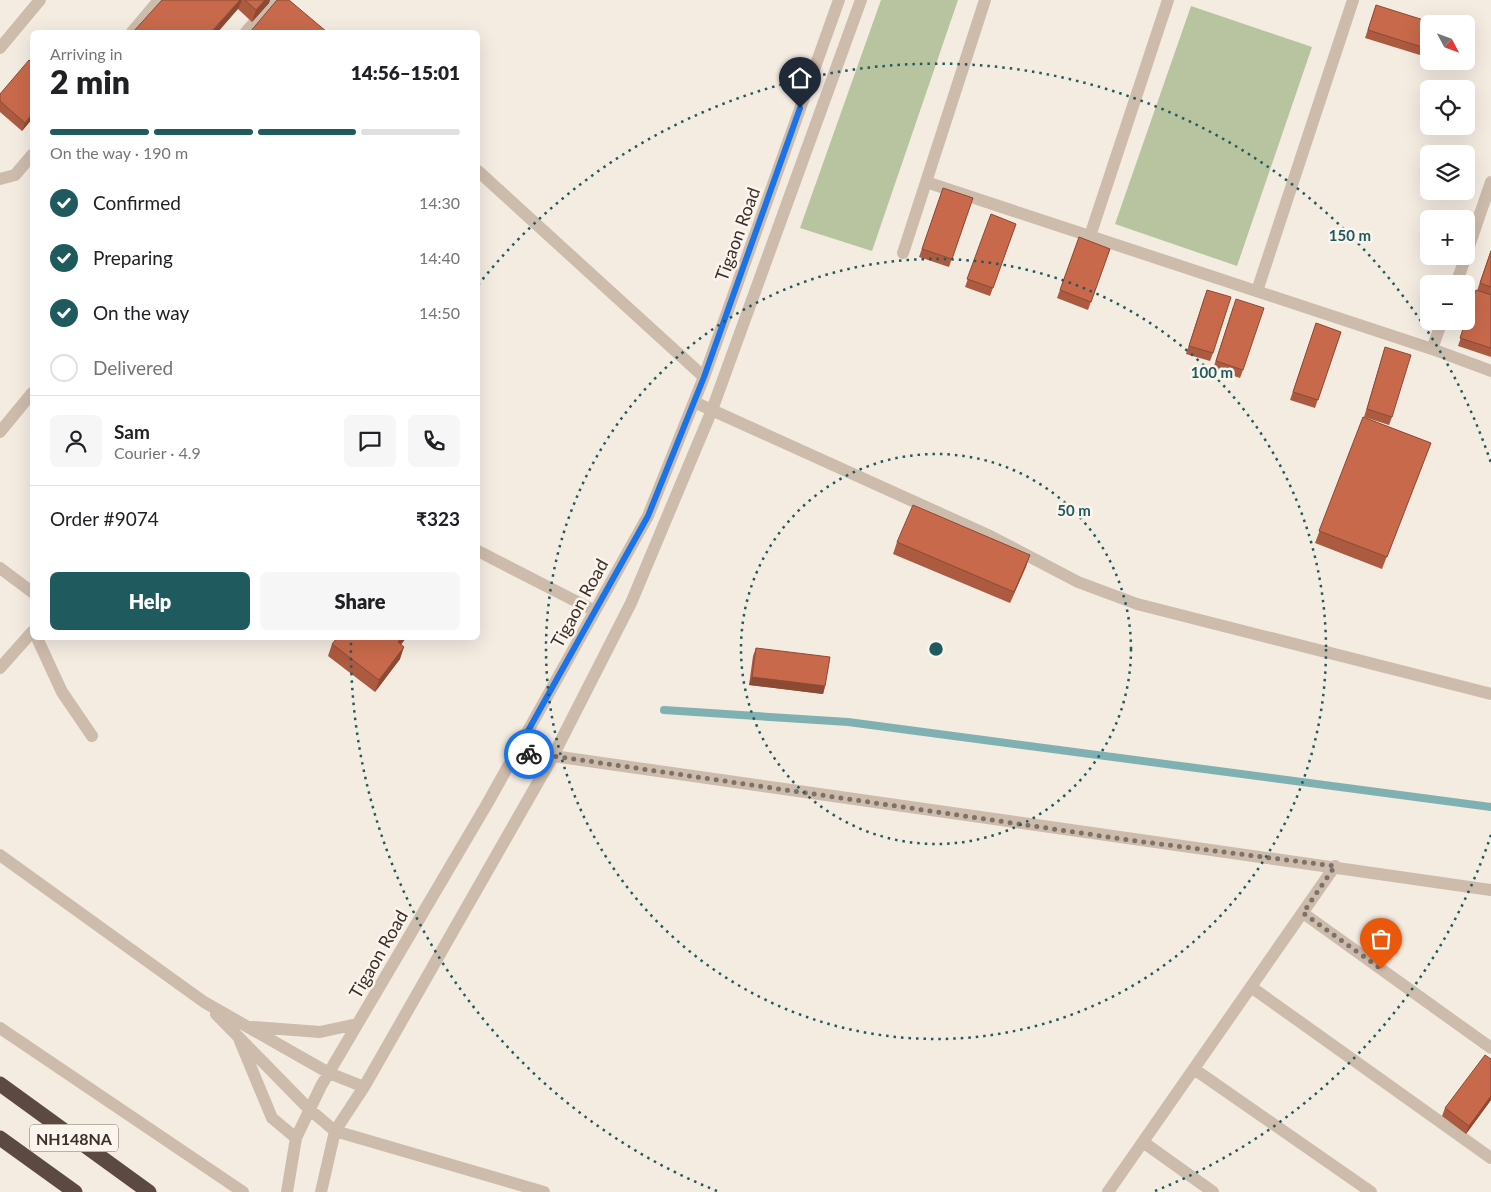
<!DOCTYPE html>
<meta charset="utf-8">
<style>
body{margin:0;font-family:Lato,sans-serif;background:#f6f6f6;color:#202124;height:100vh;display:flex;flex-direction:column;font-size:19px;white-space:nowrap}
*{box-sizing:border-box;margin:0}
p{font-size:16px;color:#757577}
.icon{flex:none;width:28px;height:28px;fill:none;stroke:currentColor;stroke-width:2;stroke-linecap:round;stroke-linejoin:round}
.map{position:relative;flex:1;overflow:hidden}
.details{position:absolute;left:30px;top:30px;width:450px;height:610px;display:flex;flex-direction:column;background:#fff;border-radius:8px;box-shadow:0 5px 20px #0002}
.details>*{flex:none}
.needle{width:32px;rotate:131deg}
.fabs{position:absolute;left:1420px;top:15px;display:grid;gap:10px}
.fabs a{display:grid;place-items:center;width:55px;height:55px;border-radius:8px;background:#fff;box-shadow:0 5px 20px #0002;font-size:25px}
.pin{position:absolute;display:grid;place-items:center;width:42px;height:42px;color:#fff;margin:-51px -21px;border-radius:50% 50% 50% 0;rotate:-45deg;box-shadow:0 0 5px #0007}
.pin .icon{rotate:45deg}
.courier{position:absolute;display:grid;place-items:center;width:50px;height:50px;margin:-25px;border:4px solid #1a73e8;border-radius:50%;background:#fff;color:#222;box-shadow:0 1px 6px #0007}
.head em{font-style:normal;font-weight:800}
.head div{display:flex;flex-direction:column-reverse}
.head{display:flex;align-items:center;justify-content:space-between;height:85px;padding:0 20px}
h1{font-size:32px;font-weight:800;line-height:38px}
.bar{display:grid;grid-template-columns:repeat(4,1fr);gap:8px 5px;align-content:center;height:60px;padding:0 20px}
.bar i{height:6px;border-radius:4px;background:#e0e0e0}
.bar .current{background:#1f5a5e}
.bar p{grid-column:span 4}
.line{display:flex;align-items:center;gap:12px;padding:0 20px;border-top:1px solid #e0e0e0}
.line div{flex:1}
.round{display:grid;place-items:center;flex:none;width:52px;height:52px;border-radius:8px;background:#f6f6f6}
ol{padding:0 20px;list-style:none}
li{display:flex;align-items:center;gap:15px;height:55px}
li p{margin-inline-start:auto}
li .icon{padding:5px;border-radius:50%;background:#1f5a5e;color:#fff;stroke-width:4}
li:last-child{color:#757577}
li i{width:28px;height:28px;border:2px solid #e0e0e0;border-radius:50%}
.cta{display:flex;gap:10px;margin-top:auto;padding:10px 20px}
.cta a{flex:1;height:58px;border-radius:8px;background:#1f5a5e;color:#fff;font-size:20px;font-weight:800;line-height:58px;text-align:center}
.cta a+a{background:#f6f6f6;color:#202124}
.map>svg:first-child{display:block}
.green{fill:#b8c4a0}
.lines{fill:none;stroke-linecap:round;stroke-linejoin:round}
.stream{stroke:#7fb0b2;stroke-width:8}
.minor{stroke:#cdbbac;stroke-width:12}
.highway{stroke:#5c4a42;stroke-width:15}
.wall{fill:#ac5a40}
.shaded-wall{fill:#8c4a34}
.building{fill:#c8694b;stroke:#8c4a34}
.done{stroke:#7c716b;stroke-width:5;stroke-dasharray:0 9}
.route{stroke:#1a73e8;stroke-width:6}
.ring{fill:none;stroke:#1f5a5e;stroke-width:2.5;stroke-dasharray:2.5 5}
.labels{text-anchor:middle;dominant-baseline:central;stroke-width:5;stroke-linejoin:round;paint-order:stroke}
.shield{fill:#fbf5ee;stroke:#756b66;stroke-width:1}
.shield-label{font-size:16px;font-weight:bold;fill:#3b302b}
.street-label{font-size:18px;fill:#3b302b;stroke:#fbf5ee}
.centre{fill:#1f5a5e;stroke:#fbf5ee;stroke-width:2.5}
.ring-label{font-size:15px;text-anchor:middle;font-weight:bold;fill:#1f5a5e;stroke:#fbf5ee;stroke-width:5;stroke-linejoin:round;paint-order:stroke}
</style>
<div class="map">
<svg width="1491" height="1192" viewBox="0 0 1491 1192">
<rect width="100%" height="100%" fill="#f4ebe1"/>
<!-- green -->
<path class="green" d="M881,0H958L872,251L800,228Z
M1191,6L1312,47L1237,266L1115,224Z"/>
<g class="lines">
<!-- stream -->
<path class="stream" d="M664,710L848,722L1491,807"/>
<!-- minor -->
<path class="minor" d="M132,32L159,0
M246,32L274,0
M0,48L40,0
M478,171L704,377
M0,179L15,175L32,155
M926,182L1432,349L1491,371
M1090,236L1168,0
M903,253L985,0
M1466,255L1491,182
M1456,284L1466,256
M1257,291L1353,0
M1432,349L1442,321
M694,402L990,536L1078,582L1137,604L1491,694
M0,432L32,393
M478,551L595,611
M0,568L32,592
M37,638L62,692L92,736
M0,668L32,632
M515,754L553,756L1491,890
M0,855L204,1002L329,1073L364,1087
M1303,913L1491,1048
M1251,987L1491,1158
M216,1014L309,1109L335,1131L544,1192
M253,1027L320,1032L357,1024
M0,1028L243,1192
M240,1041L272,1118L296,1138
M1194,1069L1371,1192
M1143,1142L1213,1192
M287,1192L296,1138L321,1086L487,804L648,516L704,377L839,0
M321,1192L335,1131L364,1087L553,756L631,603L712,410L861,0
M1108,1192L1335,866"/>
<!-- highway -->
<path class="highway" d="M0,1084L149,1192
M0,1138L75,1192"/>
</g>
<!-- wall -->
<path class="wall" d="M162,0H270L269,3L252,22L238,9Z
M1376,5L1429,37L1423,56L1365,38Z
M0,94L32,119L22,131L0,112Z
M943,188L973,198L949,267L919,257Z
M991,214L1016,224L990,296L965,287Z
M1079,237L1110,249L1088,310L1057,298Z
M1491,250V357L1458,346Z
M1204,298L1213,353L1210,361L1186,354Z
M1233,307L1243,370L1240,378L1213,369Z
M1316,323L1341,332L1315,408L1290,400Z
M1385,347L1392,417L1389,425L1364,417Z
M1363,417L1431,443L1382,569L1315,543Z
M897,542L1030,555L1010,603L893,554Z
M337,638H406L401,644L400,659L375,692L328,656L332,644Z
M756,648L825,686L823,694L749,685L753,656Z
M1491,1059V1100L1466,1134L1442,1116L1445,1108Z"/>
<!-- shaded-wall -->
<path class="shaded-wall" d="M240,0H242L238,9L218,32H211Z
M265,0H270L269,3L252,22L256,10Z
M32,114V119L22,131L25,123Z
M1030,555L1026,567L1010,603L1014,592Z
M401,638H406L394,654L398,642Z
M404,647L400,659L375,692L379,680Z
M752,677L825,686L823,694L749,685Z
M1491,1096V1100L1466,1134L1469,1126Z"/>
<!-- building -->
<path class="building" d="M162,0H240L211,32H133Z
M245,0H265L256,10Z
M277,0H289L327,32H250Z
M1376,5L1433,23V24H1429V37L1425,48L1368,30Z
M29,60L32,63V114L25,123L0,101V94Z
M943,188L973,198L952,259L922,249Z
M991,214L1016,224L993,288L967,279Z
M1079,237L1110,249L1091,302L1060,290Z
M1491,251V287L1480,283Z
M1207,290L1231,297L1213,353L1189,346Z
M1476,290L1491,295V348L1460,338Z
M1236,299L1264,308L1243,370L1216,361Z
M1316,323L1341,332L1318,400L1293,392Z
M1385,347L1411,355L1392,417L1367,409Z
M1363,417L1431,443L1387,557L1319,531Z
M913,505L1030,555L1014,592L897,542Z
M337,638H401L398,642L404,647L379,680L332,644Z
M756,648L830,657L825,686L752,677Z
M1485,1055L1491,1059V1096L1469,1126L1445,1108Z"/>
<g class="lines">
<!-- done -->
<path class="done" d="M529,754L553,756L1136,841L1335,866L1303,913L1381,969"/>
<!-- route -->
<path class="route" d="M529,754H515L648,516L704,377L800,108"/>
</g>
<!-- distance rings -->
<g class="ring">
<circle cx="936" cy="649" r="195"/>
<circle cx="936" cy="649" r="390"/>
<path d="M1491 835A585 585 0 0 1 1155 1191M717 1191A585 585 0 0 1 351 639M478 285A585 585 0 0 1 1491 463"/>
</g>
<g class="labels">
<!-- shield labels -->
<rect class="shield" x="30" y="1124.5" width="88" height="27" rx="4"/>
<g class="shield-label">
<text x="74" y="1138">NH148NA</text>
</g>
<!-- street labels -->
<g class="street-label">
<text transform="translate(737 234) rotate(-70)">Tigaon Road</text>
<text transform="translate(579 603) rotate(-61)">Tigaon Road</text>
<text transform="translate(378 954) rotate(-60)">Tigaon Road</text>
</g>
</g>
<circle cx="936" cy="649" r="8" class="centre"/>
<g class="ring-label">
<text x="1350" y="241">150 m</text>
<text x="1212" y="378">100 m</text>
<text x="1074" y="516">50 m</text>
</g>
</svg>
<div class="fabs">
<a><svg class="needle" viewBox="-14 -14 28 28"><path d="M0-13l5 13h-10z" fill="#e53935"/><path d="M0 13l5-13h-10z" fill="#757577"/></svg></a>
<a><svg class="icon" aria-label="locate" viewBox="0 0 24 24"><circle cx="12" cy="12" r="6"/><path d="M12 2v4M12 18v4M2 12h4M18 12h4"/></svg></a>
<a><svg class="icon" aria-label="layers" viewBox="0 0 24 24"><path d="M12 4l9 5-9 5-9-5zM3 14l9 5 9-5"/></svg></a>
<a>+</a>
<a>−</a>
</div>
<div class="pin" style="left:1381px;top:969px;background:#ea580c"><svg class="icon" aria-label="bag" viewBox="0 0 24 24"><path d="M5 8h14l-1 12H6zM9 8a3 3 0 0 1 6 0"/></svg></div>
<div class="pin" style="left:800px;top:108px;background:#1f2937"><svg class="icon" aria-label="home" viewBox="0 0 24 24"><path d="M3 11l9-7 9 7M6 9v11h12V9"/></svg></div>
<div class="courier" style="left:529px;top:754px"><svg class="icon" aria-label="bike" viewBox="0 0 24 24"><circle cx="6" cy="16" r="4"/><circle cx="18" cy="16" r="4"/><path d="M6 16l4-8h5l3 8M10 8l3 8H6M13 5h3"/></svg></div>
<section class="details">
<div class="head"><div><h1>2 min</h1><p>Arriving in</p></div><em>14:56–15:01</em></div>
<div class="bar"><i class="current"></i><i class="current"></i><i class="current"></i><i></i><p>On the way · 190 m</p></div>
<ol>
<li><svg class="icon" aria-label="check" viewBox="0 0 24 24"><path d="M5 12l5 5 9-10"/></svg>Confirmed<p>14:30</p></li>
<li><svg class="icon" aria-label="check" viewBox="0 0 24 24"><path d="M5 12l5 5 9-10"/></svg>Preparing<p>14:40</p></li>
<li><svg class="icon" aria-label="check" viewBox="0 0 24 24"><path d="M5 12l5 5 9-10"/></svg>On the way<p>14:50</p></li>
<li><i></i>Delivered</li>
</ol>
<div class="line" style="height:90px"><a class="round"><svg class="icon" aria-label="person" viewBox="0 0 24 24"><circle cx="12" cy="8" r="4"/><path d="M4 21q1-7 8-7t8 7"/></svg></a><div><b>Sam</b><p>Courier · 4.9</p></div><a class="round"><svg class="icon" aria-label="chat" viewBox="0 0 24 24"><path d="M4 5h16v11H9l-5 4z"/></svg></a><a class="round"><svg class="icon" aria-label="phone" viewBox="0 0 24 24"><path d="M5 4h4l2 5-3 2q2 4 5 5l2-3 5 2v4C11 20 4 13 5 4z"/></svg></a></div>
<div class="line" style="height:65px"><div>Order #9074</div><b>₹323</b></div>
<div class="cta"><a>Help</a><a>Share</a></div>
</section>
</div>
